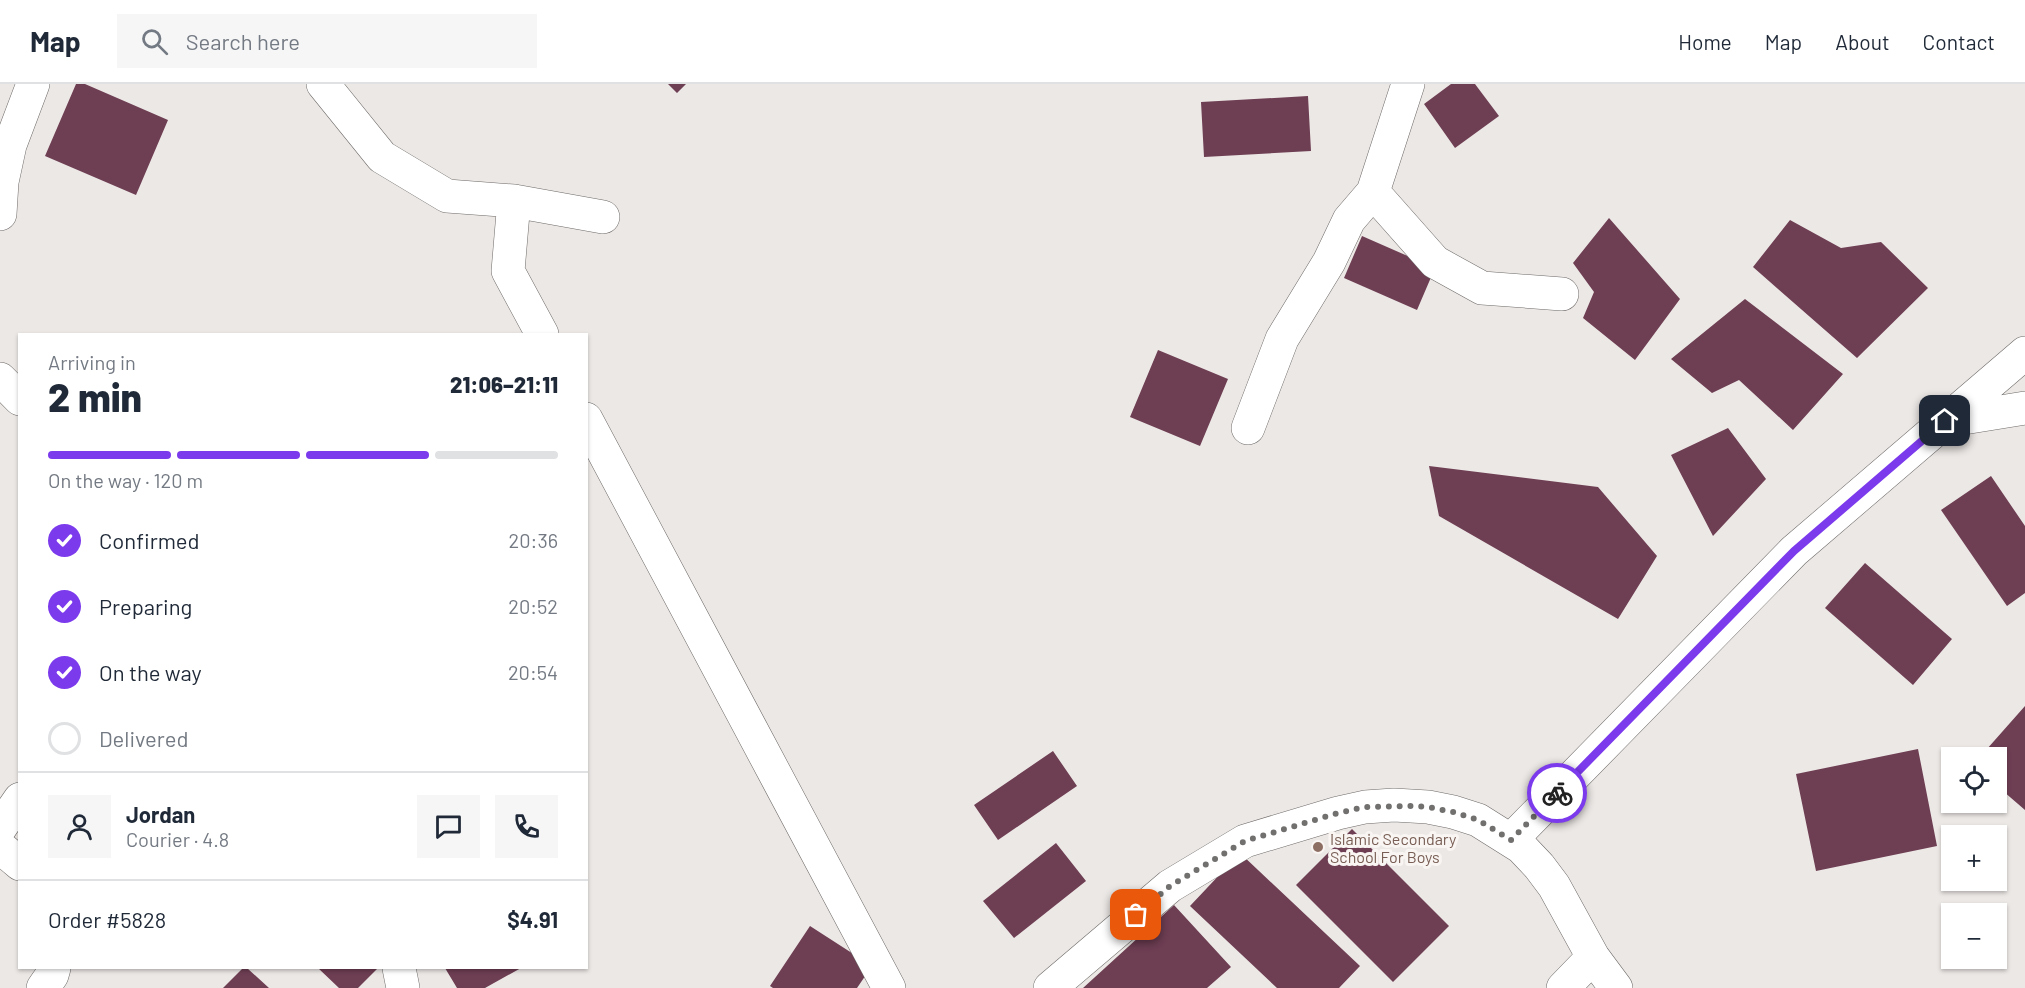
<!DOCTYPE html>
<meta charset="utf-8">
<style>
body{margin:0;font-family:Barlow,sans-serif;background:#f6f6f7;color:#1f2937;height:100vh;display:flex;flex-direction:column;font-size:22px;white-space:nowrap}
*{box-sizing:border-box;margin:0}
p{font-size:20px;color:#747a83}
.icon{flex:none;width:33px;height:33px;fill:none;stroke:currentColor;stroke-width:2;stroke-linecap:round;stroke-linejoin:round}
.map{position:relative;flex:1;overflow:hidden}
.side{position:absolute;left:18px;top:249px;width:570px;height:636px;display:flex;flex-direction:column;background:#fff;border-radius:0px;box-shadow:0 2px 4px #0004}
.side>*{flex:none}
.controls{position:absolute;left:1941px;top:663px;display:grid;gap:12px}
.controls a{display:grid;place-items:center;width:66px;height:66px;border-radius:0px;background:#fff;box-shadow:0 2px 4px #0004;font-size:30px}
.pin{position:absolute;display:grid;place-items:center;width:51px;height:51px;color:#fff;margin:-26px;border-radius:12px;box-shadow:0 3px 9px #0006}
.courier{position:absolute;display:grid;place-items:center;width:60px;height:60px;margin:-30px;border:4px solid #7c3aed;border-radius:50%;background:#fff;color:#222;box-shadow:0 2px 8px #0007}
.overview em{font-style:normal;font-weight:800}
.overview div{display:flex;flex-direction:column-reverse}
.overview{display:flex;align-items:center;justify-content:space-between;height:102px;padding:0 30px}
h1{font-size:39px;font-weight:800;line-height:45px}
.bar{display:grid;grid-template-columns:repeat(4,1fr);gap:9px 6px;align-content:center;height:72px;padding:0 30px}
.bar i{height:8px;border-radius:4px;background:#e0e1e3}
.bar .selected{background:#7c3aed}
.bar p{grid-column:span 4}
.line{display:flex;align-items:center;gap:15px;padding:0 30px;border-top:2px solid #e0e1e3}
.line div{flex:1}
.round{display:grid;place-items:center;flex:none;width:63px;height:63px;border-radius:0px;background:#f6f6f7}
ol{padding:0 30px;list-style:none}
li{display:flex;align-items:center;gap:18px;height:66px}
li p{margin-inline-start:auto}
li .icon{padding:6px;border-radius:50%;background:#7c3aed;color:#fff;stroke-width:4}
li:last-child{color:#747a83}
li i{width:33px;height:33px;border:3px solid #e0e1e3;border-radius:50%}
header{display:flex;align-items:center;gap:36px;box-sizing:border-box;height:84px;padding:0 30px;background:#fff;border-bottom:2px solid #e0e1e3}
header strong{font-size:28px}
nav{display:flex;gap:33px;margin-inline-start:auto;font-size:21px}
.search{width:420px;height:54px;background:#f6f6f7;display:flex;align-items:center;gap:15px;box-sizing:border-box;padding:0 21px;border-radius:0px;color:#747a83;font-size:22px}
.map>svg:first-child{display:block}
.building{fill:#6e3e53}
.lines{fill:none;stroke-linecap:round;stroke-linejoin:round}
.minor-casing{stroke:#6e6a68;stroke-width:34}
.minor{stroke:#fff;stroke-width:33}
.done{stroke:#72706f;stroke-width:6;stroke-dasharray:0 10.8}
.route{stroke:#7c3aed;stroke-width:8}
.education-dot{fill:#8d6e63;stroke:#f9f5f3;stroke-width:2}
.labels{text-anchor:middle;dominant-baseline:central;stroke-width:6;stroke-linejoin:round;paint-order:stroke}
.education-label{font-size:16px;fill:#785e54;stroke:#f9f5f3;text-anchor:start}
</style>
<header>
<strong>Map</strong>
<div class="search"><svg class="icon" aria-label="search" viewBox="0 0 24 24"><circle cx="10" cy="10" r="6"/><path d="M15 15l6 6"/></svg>Search here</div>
<nav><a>Home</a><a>Map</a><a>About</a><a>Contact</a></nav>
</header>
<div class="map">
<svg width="2025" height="904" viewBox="0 0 2025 904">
<rect width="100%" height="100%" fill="#ece8e6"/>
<!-- building -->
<path class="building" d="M76,0H85L168,36L136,111L45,72Z
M668,0H686L677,9Z
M1451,0H1475L1499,32L1455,64L1424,20Z
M1308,12L1311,67L1204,73L1201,18Z
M1609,134L1680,215L1635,276L1583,234L1594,208L1573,179Z
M1790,136L1841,164L1881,158L1928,204L1857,274L1753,183Z
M1362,152L1435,184L1417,226L1344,194Z
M1745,215L1843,290L1793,346L1739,296L1712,309L1671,275Z
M1158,266L1228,295L1200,362L1130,333Z
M1728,344L1766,395L1713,452L1671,371Z
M1429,382L1598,403L1657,472L1618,535L1439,432Z
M1991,392L2025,442V509L2007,522L1941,426Z
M1865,479L1952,555L1913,601L1825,524Z
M2025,622V726L1996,701V674H1979Z
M1918,665L1937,762L1816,787L1796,690Z
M1053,667L1077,702L998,756L974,721Z
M1352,745L1449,842L1393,898L1296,801Z
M1056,759L1086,797L1014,854L983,817Z
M1240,769L1360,882L1339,904H1277L1190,822Z
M1174,821L1231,883L1207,904H1083Z
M810,842L872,882L857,904H773L770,902Z
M243,884H247L269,904H223Z
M318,884H378L358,904H339Z
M445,884H521L485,904H457Z"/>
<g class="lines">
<!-- minor casing -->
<g class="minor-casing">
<path id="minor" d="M323,0L382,73L447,112L514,117L603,133
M1373,108L1435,178L1482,204L1562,210
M514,117L508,187L542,250
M0,130L2,98L10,61L33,0
M0,295L20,315
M586,335L889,904
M1945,337L2025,324
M1248,344L1282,255L1329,178L1349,136L1373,108L1408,0
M0,744L20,715
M1511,756L1794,467L2025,269
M0,763L20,780
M399,884L403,904
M43,904L52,891L54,884
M1050,904L1170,802L1245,757L1338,729L1365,723L1394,721L1428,723L1453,728L1478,736L1521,763L1539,782L1554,802L1593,873L1616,904
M1563,904L1593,873"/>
</g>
<!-- minor -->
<use href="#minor" class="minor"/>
</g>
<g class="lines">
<!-- done -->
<path class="done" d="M1136,831L1170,802L1245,757L1338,729L1365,723L1411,722L1428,723L1453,728L1478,736L1511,756L1557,709"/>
<!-- route -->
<path class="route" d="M1557,709L1794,467L1945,337"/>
</g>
<!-- markers -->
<circle class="education-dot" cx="1318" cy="763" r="6"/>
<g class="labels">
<!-- education labels -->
<g class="education-label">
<text x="1330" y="754">Islamic Secondary<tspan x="1330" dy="18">School For Boys</tspan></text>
</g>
</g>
</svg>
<div class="controls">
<a><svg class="icon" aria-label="locate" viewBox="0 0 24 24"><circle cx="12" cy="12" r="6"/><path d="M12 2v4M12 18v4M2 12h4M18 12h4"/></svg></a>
<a>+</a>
<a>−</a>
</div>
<div class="pin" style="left:1136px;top:831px;background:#ea580c"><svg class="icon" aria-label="bag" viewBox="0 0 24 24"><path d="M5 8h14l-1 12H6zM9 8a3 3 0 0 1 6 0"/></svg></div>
<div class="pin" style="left:1945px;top:337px;background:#1f2937"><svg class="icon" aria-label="home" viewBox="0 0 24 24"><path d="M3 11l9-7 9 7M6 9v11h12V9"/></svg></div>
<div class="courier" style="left:1557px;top:709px"><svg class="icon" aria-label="bike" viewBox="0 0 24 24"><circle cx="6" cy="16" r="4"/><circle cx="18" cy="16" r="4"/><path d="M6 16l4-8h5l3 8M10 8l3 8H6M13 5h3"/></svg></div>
<section class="side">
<div class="overview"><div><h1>2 min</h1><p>Arriving in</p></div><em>21:06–21:11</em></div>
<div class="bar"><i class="selected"></i><i class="selected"></i><i class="selected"></i><i></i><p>On the way · 120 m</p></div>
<ol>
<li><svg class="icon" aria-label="check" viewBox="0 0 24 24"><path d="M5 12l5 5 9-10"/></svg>Confirmed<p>20:36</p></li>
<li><svg class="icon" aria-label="check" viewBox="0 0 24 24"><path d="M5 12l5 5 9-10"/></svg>Preparing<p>20:52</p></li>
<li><svg class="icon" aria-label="check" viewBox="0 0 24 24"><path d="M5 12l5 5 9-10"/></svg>On the way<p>20:54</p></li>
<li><i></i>Delivered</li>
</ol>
<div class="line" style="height:108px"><a class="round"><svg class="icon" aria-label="person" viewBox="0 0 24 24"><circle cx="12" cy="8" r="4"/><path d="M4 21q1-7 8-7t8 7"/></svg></a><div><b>Jordan</b><p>Courier · 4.8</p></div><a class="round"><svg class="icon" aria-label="chat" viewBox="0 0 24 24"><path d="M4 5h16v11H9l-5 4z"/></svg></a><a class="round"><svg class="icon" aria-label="phone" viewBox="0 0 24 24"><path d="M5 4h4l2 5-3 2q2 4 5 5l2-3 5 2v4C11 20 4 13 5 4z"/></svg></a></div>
<div class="line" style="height:78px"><div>Order #5828</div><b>$4.91</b></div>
</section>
</div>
